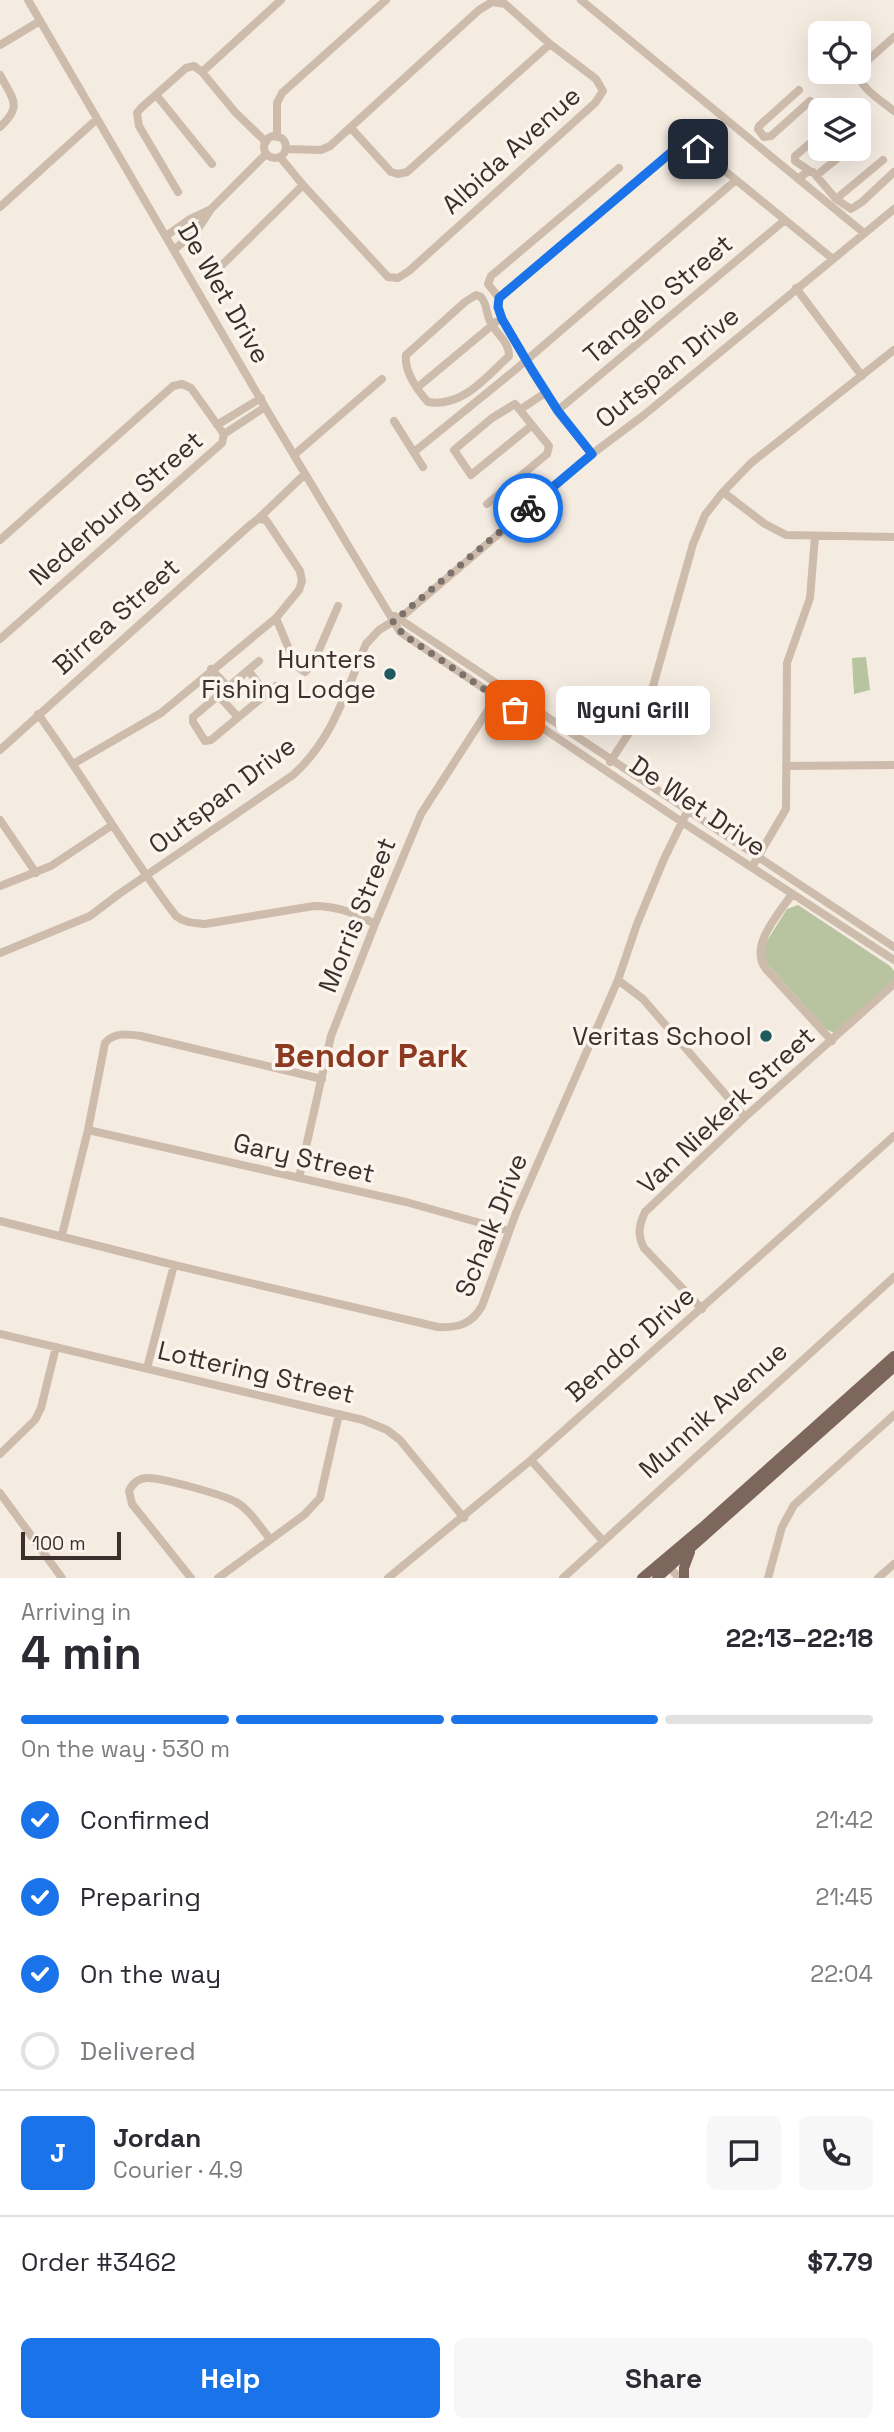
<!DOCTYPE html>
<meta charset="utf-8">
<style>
body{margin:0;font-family:"Space Grotesk",sans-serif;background:#f7f7f7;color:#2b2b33;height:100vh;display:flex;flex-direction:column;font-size:26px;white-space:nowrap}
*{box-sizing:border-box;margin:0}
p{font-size:23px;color:#7c7c81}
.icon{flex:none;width:38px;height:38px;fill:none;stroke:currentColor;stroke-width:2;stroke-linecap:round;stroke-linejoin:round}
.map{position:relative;height:1578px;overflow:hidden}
.sheet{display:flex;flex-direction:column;background:#fff;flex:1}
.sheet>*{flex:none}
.tools{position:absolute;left:808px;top:21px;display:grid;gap:14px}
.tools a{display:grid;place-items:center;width:63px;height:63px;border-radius:10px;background:#fff;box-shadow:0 7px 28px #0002;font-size:35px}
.scale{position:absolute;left:21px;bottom:18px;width:100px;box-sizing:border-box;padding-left:7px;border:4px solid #3b302b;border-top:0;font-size:19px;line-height:24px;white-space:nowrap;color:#3b302b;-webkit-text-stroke:5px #fbf5ee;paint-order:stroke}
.pin{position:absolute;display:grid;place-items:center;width:60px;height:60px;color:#fff;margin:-30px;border-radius:14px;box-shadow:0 4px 10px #0006}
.courier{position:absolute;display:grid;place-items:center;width:70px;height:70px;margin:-35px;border:5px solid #1a73e8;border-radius:50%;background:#fff;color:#222;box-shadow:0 2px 9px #0007}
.bubble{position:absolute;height:49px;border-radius:10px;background:#fff;box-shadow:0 7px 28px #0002;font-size:23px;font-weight:700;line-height:49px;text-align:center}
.head em{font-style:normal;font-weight:700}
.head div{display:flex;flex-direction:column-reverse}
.head{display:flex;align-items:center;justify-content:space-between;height:119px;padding:0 21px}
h1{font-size:46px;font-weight:700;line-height:52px}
.bar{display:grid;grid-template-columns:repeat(4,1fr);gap:10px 7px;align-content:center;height:84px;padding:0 21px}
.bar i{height:9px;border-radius:5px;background:#e1e1e2}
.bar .selected{background:#1a73e8}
.bar p{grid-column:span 4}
.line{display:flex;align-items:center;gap:18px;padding:0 21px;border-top:2px solid #e1e1e2}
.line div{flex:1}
.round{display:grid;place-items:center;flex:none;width:74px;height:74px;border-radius:10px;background:#f7f7f7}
ol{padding:0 21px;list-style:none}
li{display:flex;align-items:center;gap:21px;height:77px}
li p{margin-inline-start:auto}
li .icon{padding:7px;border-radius:50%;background:#1a73e8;color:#fff;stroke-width:4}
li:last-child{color:#7c7c81}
li i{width:38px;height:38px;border:4px solid #e1e1e2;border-radius:50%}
.button{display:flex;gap:14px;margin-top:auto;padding:14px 21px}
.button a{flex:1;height:80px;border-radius:10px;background:#1a73e8;color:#fff;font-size:28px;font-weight:700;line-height:80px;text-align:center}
.button a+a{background:#f7f7f7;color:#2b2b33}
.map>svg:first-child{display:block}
.green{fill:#b8c4a0}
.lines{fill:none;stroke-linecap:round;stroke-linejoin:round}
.minor{stroke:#cdbbac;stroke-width:8}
.major{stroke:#7d675c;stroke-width:10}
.done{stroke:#7c716b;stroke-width:7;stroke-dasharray:0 12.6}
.route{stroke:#1a73e8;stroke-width:9}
.poi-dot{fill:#1f5a5e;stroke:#fbf5ee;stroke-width:2.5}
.labels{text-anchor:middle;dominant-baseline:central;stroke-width:7;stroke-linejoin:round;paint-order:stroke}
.street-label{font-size:26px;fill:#3b302b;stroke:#fbf5ee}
.poi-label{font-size:26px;fill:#3b302b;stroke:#fbf5ee;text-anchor:end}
.district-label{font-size:33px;font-weight:bold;fill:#8c3b22;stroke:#fbf5ee}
</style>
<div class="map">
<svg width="894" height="1578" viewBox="0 0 894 1578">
<rect width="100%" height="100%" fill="#f4ebe1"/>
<!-- green -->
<path class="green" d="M866,657L870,690L854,694L852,658Z
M798,905L890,966L894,971V980L834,1033L826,1029L767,964L762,954L765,944L787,909Z"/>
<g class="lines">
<!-- minor -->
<path class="minor" d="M28,0L265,407L400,632L682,822L894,960
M581,0L864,233
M0,45L40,21
M859,68L894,37
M202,72L281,0
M858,72C859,88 882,101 894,111
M0,75C13,99 23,106 0,127
M799,90L759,126L758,129L764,137L771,136L810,101
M157,96L212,164
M351,128L391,172L398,174L407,172L550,44
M264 147a11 11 0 1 1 22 0a11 11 0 1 1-22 0Z
M277,137V103L282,93L386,0
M280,157L303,185L388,277L398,278L409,271L595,103L603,91L596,79L550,44L505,4L492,2L479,10L330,146L321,150L286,149
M810,171L795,161V156L821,134
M817,175L849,149
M798,179L807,172H813L836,199L883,160
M178,192L139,126L137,113L141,108L186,68L194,66L202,72L235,112L266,142
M836,199L851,209L862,202L894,172
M0,207L97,119
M166,236L190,219L211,209
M174,250L198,229L211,209L266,154
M209,278L303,185
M796,288L862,376
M476,295L481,297C487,304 486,311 489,319C495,334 509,340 509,356C486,377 462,408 428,402C417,390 404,371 406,355L465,302Z
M499,298L488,284L491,276L619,168
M418,387L496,322
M521,409L545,393
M557,411L785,220
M394,421L423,467
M217,425L261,398
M224,434L265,407
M414,452L515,370L736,180
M592,454L557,411L532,370L502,319L498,307L499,298L675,150L686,144L698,149L833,259
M294,455L382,379
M723,492L765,524L786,535L894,537
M487,504L547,454L549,446L515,404L492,418L454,450L471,475L531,426
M258,519L305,474
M0,540L173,386L182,384L191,388L224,434L222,443L0,639
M395,616L894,947
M276,618L296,666L305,672L313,664L338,606
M259,661L193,717V722L205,741L211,740L276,686
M211,669L228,687
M248,670L266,694
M218,695L238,717
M38,714C86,780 126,851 176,916C185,923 193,923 205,924L314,906C337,906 355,913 375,924
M0,750L249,526L258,519L266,520L300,571L302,581L299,590L276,618L161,713L73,764
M610,762L648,704L693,544L705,515L723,492L751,463L894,350
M786,766L894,765
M0,820L36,873
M752,867L786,809L787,663L810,598L815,536
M0,886L51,866L111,826
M792,894C779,914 748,946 766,969L832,1041
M0,953L90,916L119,894L293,775C333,739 345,693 366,644L379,630L405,614L592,454L644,415L894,209
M618,980L643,999L745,1117
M88,1130L406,1202L509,1231
M299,1178L331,1036L375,924L421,814L499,693
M0,1221L174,1265L438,1327C458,1328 472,1324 482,1306L516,1213L618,980L637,924L664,859L687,812
M62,1235L88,1130L105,1043C114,1032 128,1034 141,1036L322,1079
M702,1309L644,1248C637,1235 639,1225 645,1212L745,1117L894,984
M0,1334L363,1420L387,1430L400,1440L464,1518
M147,1368L174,1265
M0,1454L35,1420L41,1408L56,1347
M531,1460L603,1541
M0,1493L62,1578
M667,1564L679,1578
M191,1578L132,1504L129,1491C132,1484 137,1479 146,1478C160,1477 224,1495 236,1502C250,1510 260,1527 270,1539
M218,1578L304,1515L320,1498L339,1414
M388,1578L531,1460L894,1136
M563,1578L894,1277
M768,1578L782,1527L794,1505L894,1415
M878,1578L894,1564"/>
<!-- major -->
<path class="major" d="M642,1578L705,1525L894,1356
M657,1578L894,1367
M684,1578V1568L690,1552"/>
</g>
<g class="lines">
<!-- done -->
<path class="done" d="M515,710L404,635L393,622L528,508"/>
<!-- route -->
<path class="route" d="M528,508L592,454L558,411L532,370L502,319L498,307L499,298L675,149L687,144L698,149"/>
</g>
<!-- markers -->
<g class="poi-dot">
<circle cx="390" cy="674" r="7"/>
<circle cx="766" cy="1036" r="7"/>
</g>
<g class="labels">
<!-- street labels -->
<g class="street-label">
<text transform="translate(511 150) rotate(-42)">Albida Avenue</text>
<text transform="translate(224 293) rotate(60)">De Wet Drive</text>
<text transform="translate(658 299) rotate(-40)">Tangelo Street</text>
<text transform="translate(667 367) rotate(-39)">Outspan Drive</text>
<text transform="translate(116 508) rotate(-41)">Nederburg Street</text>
<text transform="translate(116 616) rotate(-42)">Birrea Street</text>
<text transform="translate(222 795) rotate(-37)">Outspan Drive</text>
<text transform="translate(698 806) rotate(34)">De Wet Drive</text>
<text transform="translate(357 915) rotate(-68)">Morris Street</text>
<text transform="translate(726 1110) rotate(-43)">Van Niekerk Street</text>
<text transform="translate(304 1158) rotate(13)">Gary Street</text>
<text transform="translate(491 1225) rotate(-68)">Schalk Drive</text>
<text transform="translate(630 1344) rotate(-41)">Bendor Drive</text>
<text transform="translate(256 1372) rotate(13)">Lottering Street</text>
<text transform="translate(713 1410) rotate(-42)">Munnik Avenue</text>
</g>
<!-- poi labels -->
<g class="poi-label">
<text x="376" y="659">Hunters<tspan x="376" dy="30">Fishing Lodge</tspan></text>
<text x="752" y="1036">Veritas School</text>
</g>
<!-- district labels -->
<g class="district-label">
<text x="371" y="1056">Bendor Park</text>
</g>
</g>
</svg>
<div class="tools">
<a><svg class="icon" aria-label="locate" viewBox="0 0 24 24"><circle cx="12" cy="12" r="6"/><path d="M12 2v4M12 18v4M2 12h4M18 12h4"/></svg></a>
<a><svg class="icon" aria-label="layers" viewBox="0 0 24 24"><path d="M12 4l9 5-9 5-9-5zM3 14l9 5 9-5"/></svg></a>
</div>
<div class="scale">100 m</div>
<div class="pin" style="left:515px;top:710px;background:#ea580c"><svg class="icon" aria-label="bag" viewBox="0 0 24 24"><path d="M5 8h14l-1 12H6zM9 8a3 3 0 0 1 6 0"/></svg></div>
<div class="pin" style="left:698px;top:149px;background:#1f2937"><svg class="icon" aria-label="home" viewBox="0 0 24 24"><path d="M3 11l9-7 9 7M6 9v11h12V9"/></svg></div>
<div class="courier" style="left:528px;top:508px"><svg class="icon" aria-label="bike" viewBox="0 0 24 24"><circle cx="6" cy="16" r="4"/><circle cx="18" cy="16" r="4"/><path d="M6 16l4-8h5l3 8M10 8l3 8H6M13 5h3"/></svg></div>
<div class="bubble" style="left:556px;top:686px;width:154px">Nguni Grill</div>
</div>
<section class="sheet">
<div class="head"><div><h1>4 min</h1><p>Arriving in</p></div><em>22:13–22:18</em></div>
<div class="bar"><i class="selected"></i><i class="selected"></i><i class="selected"></i><i></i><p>On the way · 530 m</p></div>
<ol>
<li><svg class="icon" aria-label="check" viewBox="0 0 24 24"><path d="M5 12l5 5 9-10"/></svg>Confirmed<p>21:42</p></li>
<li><svg class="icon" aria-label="check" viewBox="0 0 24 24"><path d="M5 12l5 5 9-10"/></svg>Preparing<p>21:45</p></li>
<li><svg class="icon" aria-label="check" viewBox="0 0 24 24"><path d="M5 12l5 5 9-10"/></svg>On the way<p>22:04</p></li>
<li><i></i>Delivered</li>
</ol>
<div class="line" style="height:126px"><b class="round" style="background:#1a73e8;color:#fff">J</b><div><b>Jordan</b><p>Courier · 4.9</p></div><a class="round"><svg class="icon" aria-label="chat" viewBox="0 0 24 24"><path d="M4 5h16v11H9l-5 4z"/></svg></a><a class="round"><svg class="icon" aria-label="phone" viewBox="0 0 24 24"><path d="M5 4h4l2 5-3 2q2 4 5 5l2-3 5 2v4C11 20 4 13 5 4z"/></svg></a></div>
<div class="line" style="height:91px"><div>Order #3462</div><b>$7.79</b></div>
<div class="button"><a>Help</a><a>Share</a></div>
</section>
